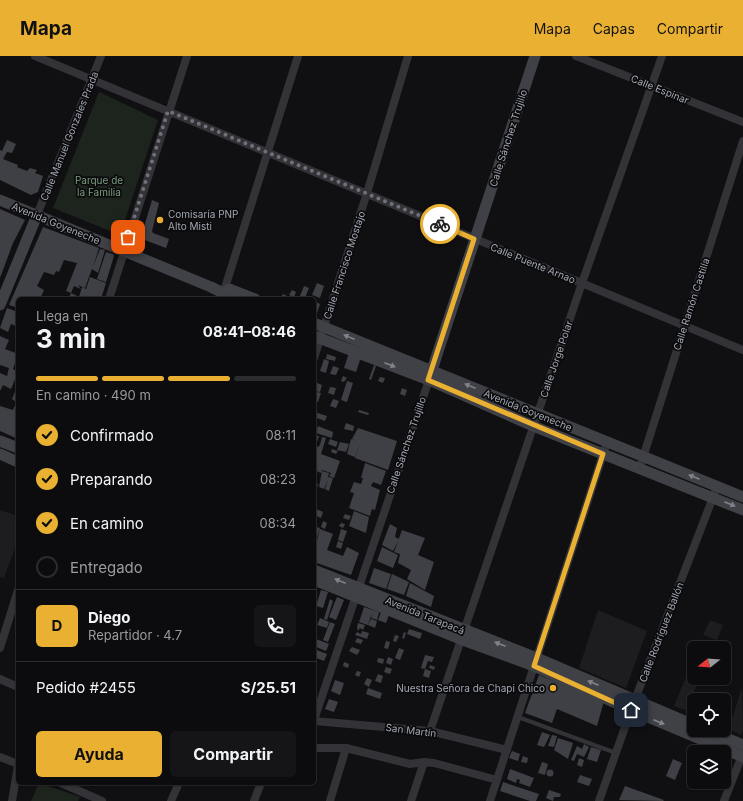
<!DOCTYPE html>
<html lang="es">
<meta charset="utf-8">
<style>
body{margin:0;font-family:Inter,sans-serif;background:#151517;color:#f1f3f6;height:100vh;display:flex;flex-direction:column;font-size:15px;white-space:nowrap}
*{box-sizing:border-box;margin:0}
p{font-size:13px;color:#9a9b9e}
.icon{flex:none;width:22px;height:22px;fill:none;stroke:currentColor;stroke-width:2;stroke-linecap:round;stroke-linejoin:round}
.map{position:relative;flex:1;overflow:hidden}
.sheet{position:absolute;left:16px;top:241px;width:300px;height:488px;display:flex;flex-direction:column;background:#0c0c0e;border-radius:6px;box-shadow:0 1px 3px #0004,0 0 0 1px #2c2c2e}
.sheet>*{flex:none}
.needle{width:26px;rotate:253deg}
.fabs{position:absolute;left:687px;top:585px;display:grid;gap:8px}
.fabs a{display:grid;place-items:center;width:44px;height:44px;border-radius:6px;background:#0c0c0e;box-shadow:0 1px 3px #0004,0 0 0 1px #2c2c2e;font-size:20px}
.pin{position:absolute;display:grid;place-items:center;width:34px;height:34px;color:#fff;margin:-17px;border-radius:8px;box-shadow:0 2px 6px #0006}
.courier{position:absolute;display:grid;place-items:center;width:40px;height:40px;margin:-20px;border:3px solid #e9b031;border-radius:50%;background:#fff;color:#222;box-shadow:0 1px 5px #0007}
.headline em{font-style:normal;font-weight:700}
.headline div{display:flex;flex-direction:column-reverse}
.headline{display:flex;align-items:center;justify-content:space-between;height:68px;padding:0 20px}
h1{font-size:26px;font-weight:700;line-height:30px}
.bar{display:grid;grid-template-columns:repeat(4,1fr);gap:6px 4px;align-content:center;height:48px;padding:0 20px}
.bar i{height:5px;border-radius:3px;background:#2c2c2e}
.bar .current{background:#e9b031}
.bar p{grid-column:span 4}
.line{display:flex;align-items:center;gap:10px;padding:0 20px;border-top:1px solid #2c2c2e}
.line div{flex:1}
.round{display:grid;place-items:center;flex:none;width:42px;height:42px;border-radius:6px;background:#151517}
ol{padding:0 20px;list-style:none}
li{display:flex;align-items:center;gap:12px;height:44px}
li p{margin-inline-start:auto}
li .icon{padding:4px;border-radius:50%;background:#e9b031;color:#111;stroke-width:4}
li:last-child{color:#9a9b9e}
li i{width:22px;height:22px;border:2px solid #2c2c2e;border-radius:50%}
.cta{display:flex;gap:8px;margin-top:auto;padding:8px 20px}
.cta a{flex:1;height:46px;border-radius:6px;background:#e9b031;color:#111;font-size:16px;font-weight:700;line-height:46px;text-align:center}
.cta a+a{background:#151517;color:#f1f3f6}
header{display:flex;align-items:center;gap:24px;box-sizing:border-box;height:56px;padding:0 20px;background:#e9b031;color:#111}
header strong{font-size:19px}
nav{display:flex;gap:22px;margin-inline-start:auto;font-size:14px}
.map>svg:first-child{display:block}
.built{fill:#1d1c1f}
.green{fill:#1d241e}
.building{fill:#3f4045}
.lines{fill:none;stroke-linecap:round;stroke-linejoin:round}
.lane{stroke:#323237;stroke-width:4}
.street{stroke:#323237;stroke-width:8}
.secondary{stroke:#404146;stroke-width:11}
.oneway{fill:#80838c}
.done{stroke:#6f727a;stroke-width:4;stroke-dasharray:0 7.2}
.route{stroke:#e9b031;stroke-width:5}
.poi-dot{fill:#e9b031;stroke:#0b0b0d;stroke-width:1.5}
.labels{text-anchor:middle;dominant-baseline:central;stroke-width:3.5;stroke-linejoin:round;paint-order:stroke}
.street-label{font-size:10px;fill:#a2a7b2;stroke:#0b0b0d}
.park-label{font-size:10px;fill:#7a9c7d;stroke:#0b0b0d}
.poi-label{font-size:10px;fill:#a2a7b2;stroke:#0b0b0d;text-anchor:start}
</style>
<header>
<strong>Mapa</strong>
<nav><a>Mapa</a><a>Capas</a><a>Compartir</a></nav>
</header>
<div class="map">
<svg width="743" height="745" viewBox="0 0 743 745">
<rect width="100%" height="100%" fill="#101012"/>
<!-- built -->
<path class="built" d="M0,454L18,460V484L4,522L0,521Z
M598,554L647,575L626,632L579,612Z
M710,564L723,569L717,584L703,579Z
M686,621L697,629L685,654L674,650Z
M742,631L743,674L741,679L729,673Z"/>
<!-- green -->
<path class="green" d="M99,36L158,64L120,179L53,152Z
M39,727L80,741L78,745H31Z"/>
<!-- building -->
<path class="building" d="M7,84L16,88L12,97L7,96L3,103L18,109L17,111L27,115L30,112L37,114L35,117L43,120L38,136L31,139L0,124V94L2,95Z
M152,144L159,147L152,175L153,177L169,183L166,192L142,183L141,181Z
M0,153L25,164L13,187L0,222Z
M43,171L99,192L93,211L100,193L105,194L98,217L92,213L85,232L78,229L81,233L74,230L71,237L66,235L77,207L64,204L59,216L56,215L54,219L44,216L37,230L44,234L40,243H18V252L9,249Z
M106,196L113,198L114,200L106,226L97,223Z
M90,221L106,227L101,243H68L71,237L79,241L82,231L86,233Z
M317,227L324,230L320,242L312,239Z
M304,230L309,232L305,242L300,240Z
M292,234L296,236L294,241L289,239Z
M283,238L287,240L286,243H280Z
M314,245L320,248L316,260H314Z
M7,252L18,256V271L11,268L8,276L0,272Z
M0,280L9,284L5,293L18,298L13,313L18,316L11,333L3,329L0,335V317L7,320L9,312L0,309Z
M349,297L361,301L356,316L344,312Z
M327,298L336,301L335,305L326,303Z
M324,303L329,305L326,317L320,315Z
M374,309L376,310L371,324L369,323Z
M333,310L339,312L336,319L330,318Z
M343,320L347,322L344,326L341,325Z
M380,321L385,322L383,327L378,325Z
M347,325L353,327L347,346L341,344Z
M317,327L322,329L320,336L315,335Z
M330,331L336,332L334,339L328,337Z
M402,332L407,334L405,340L400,338Z
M16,333L18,334V383L0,375V350L13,354L16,346L12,343Z
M314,335L321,337L318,346L314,345Z
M333,343L339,345L336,352L330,350Z
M314,346L317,347L315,356L314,355Z
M359,354L369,357L368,359L358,356Z
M314,356L327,360L325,365L314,361Z
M346,367L354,370L353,375L344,373Z
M318,370L333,376L332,382L316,377Z
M358,372L397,385L388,414L355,402L360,386L355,401L347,398L351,383L358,385L352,383Z
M314,379L319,380L317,386L314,385Z
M322,381L326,382L321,398L340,405L334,422L329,420L331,417L322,414L321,417L314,414V389L318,391L320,389Z
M330,383L338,386L336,391L328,388Z
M340,386L349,388L346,396L337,394Z
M332,393L338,395L336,398L331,396Z
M365,407L386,415L381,429L373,426L371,430L380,434L375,454L372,453L370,460L349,452L354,437L350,436L354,426L361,428L363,422H361Z
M322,415L329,417L328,421L333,422L329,435L325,433L328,424L324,433L319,431Z
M314,426L318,428L317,432H314Z
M316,453L323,456L321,462L314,459Z
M354,455L369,461L366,477L349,470Z
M345,458L351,460L349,464L343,462Z
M323,465L327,467L325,473L321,471Z
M341,467L345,468L343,472L339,470Z
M390,468L397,472L395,481L399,483L393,495L382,489Z
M316,471L320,472L316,485H314V477Z
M320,473L333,478L327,494L343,500L347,491L359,497L351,519L314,506V495Z
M341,473L347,475L343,486L338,484Z
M402,474L425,482L418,499L434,506L425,534L407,523L411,514L398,507L400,498L394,496Z
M338,485L343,487L341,493L336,491Z
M382,491L398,499L393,512L377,505Z
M374,512L391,518L386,533L369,527Z
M392,518L409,526L404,539L387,533Z
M410,527L434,540L431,551L406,540Z
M321,534L328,536L323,552L316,550Z
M337,541L344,544L336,564L329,561Z
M330,543L333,545L327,564L324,563Z
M364,551L379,556L377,564L371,562L372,557L368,569L359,566Z
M381,556L389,559L386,567L378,564Z
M320,562L329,566L327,572L317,569Z
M371,563L377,565L375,572L368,569Z
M330,566L335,568L328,586L323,584Z
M358,567L365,569L363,574L360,572L358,575L357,571Z
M314,568L317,569L315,575H314Z
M409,573L422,577L420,583L407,578Z
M362,575L369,577L367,583L355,579L357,576L361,578Z
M404,576L406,577L404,583L402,582Z
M395,579L399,580L396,586L393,585Z
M357,582L363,584L361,588L355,586Z
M316,583L329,588L326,595L314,590Z
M386,585L390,586L388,593L384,592Z
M352,591L360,594L357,599L349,595Z
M399,592L404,594L400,604L395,602Z
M314,593L327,598L324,605L314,601Z
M425,599L434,601L432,606L428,605L425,613L421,612Z
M388,601L393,603L391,609L386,607Z
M378,602L384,603L383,608L377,606Z
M344,606L349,608L348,612L343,610Z
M430,609L435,611L434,614L429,612Z
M386,611L392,613L390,618L384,616Z
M425,613L431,615L429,622L423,620Z
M357,615L361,616L359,621L355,619Z
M378,618L383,620L381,627L375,625Z
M539,619L604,645L597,670L557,653L552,667L525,657Z
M367,622L372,624L369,631L364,628Z
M335,624L344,627L340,639L331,635Z
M409,629L413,630V633L408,632Z
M415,630L420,631V635L414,633Z
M368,632L382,637L380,643L366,638Z
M329,643L338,646L334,656L325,653Z
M542,676L550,679L544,691L537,689Z
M552,679L557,680L554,691L548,690Z
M558,682L573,687L568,703L554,694Z
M584,688L589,691L584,701L577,698L574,705L571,704L577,690L582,693Z
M591,691L601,694L597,706L587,703Z
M512,695L520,698L518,705L509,702Z
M523,700L528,702L527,707L521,706Z
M579,702L584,704L582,711L577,709Z
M673,703L682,707L675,724L666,720Z
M542,706L548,708L545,719L538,717Z
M510,713L534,722L530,731L519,727L520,724L517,723L516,727L507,723Z
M546.5 717a3.5 3.5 0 1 1 7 0a3.5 3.5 0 1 1-7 0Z
M580,719L592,723L589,730L577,726Z
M503,726L539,738L536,745H530L500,735Z
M625,730L664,744L663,745L619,744Z
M549,734L561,738L560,741H554L553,745L546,742Z"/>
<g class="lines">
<!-- lane -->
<path class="lane" d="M518,661L616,697"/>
<!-- street -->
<path class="street" d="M35,0L743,294
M576,0L743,66
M37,159L101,0
M223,238L298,0
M109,243L187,0
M314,302L367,137L408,0
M640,411L743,85
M0,592L18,534
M0,623L18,631
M314,664L429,324
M314,665L430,675L507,694
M430,675L582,227L662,0
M314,692H346L410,708L424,706L434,707L497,724
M0,701L18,708
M61,727L102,745
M12,745L18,710
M171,745L179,727
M254,745L261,727
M330,745L346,692
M411,745L424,706
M490,745L607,386
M599,745L631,654L717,431
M724,745L743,697"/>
<!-- secondary -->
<path class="secondary" d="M0,144L211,231L223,237L226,243
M223,237L229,233L255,243
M0,249L37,159
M314,267L743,441
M314,280L429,324L533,370L743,454
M430,320L535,0
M0,385L18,392
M0,398L18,406
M314,514L537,602L694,669
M314,524L460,583L534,610L631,654L743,701
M707,674L743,689"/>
</g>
<!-- one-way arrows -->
<defs><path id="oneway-solid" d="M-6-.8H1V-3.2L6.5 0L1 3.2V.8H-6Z"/></defs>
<g class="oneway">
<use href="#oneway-solid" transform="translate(349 281) rotate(-158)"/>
<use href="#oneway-solid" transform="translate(390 309) rotate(21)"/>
<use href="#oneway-solid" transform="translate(470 330) rotate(-158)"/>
<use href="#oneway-solid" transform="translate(694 421) rotate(-157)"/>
<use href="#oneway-solid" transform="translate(730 448) rotate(23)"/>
<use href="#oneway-solid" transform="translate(340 525) rotate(-158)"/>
<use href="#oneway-solid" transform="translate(500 588) rotate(-159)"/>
<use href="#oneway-solid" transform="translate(593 627) rotate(-157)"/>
<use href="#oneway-solid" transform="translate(659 666) rotate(23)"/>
</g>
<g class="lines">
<!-- done -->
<path class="done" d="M128,181L168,55L440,168"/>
<!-- route -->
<path class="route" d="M440,168L474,183L428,324L603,398L534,610L631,654"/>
</g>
<!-- markers -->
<g class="poi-dot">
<circle cx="160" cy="164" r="4"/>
<circle cx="553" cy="632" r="4"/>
</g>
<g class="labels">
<!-- street labels -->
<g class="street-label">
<text transform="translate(660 33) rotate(22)">Calle Espinar</text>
<text transform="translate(69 80) rotate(-68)">Calle Manuel Gonzales Prada</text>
<text transform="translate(508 82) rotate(-72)">Calle Sánchez Trujillo</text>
<text transform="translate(56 167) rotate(22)">Avenida Goyeneche</text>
<text transform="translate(533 207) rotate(22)">Calle Puente Arnao</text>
<text transform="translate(344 209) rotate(-72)">Calle Francisco Mostajo</text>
<text transform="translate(691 248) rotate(-72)">Calle Ramón Castilla</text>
<text transform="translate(556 303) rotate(-71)">Calle Jorge Polar</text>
<text transform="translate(528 354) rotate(22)">Avenida Goyeneche</text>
<text transform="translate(406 389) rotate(-71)">Calle Sánchez Trujillo</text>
<text transform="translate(425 559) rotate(22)">Avenida Tarapacá</text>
<text transform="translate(661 576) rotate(-69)">Calle Rodríguez Ballón</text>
<text transform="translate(411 674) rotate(7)">San Martín</text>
</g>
<!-- park labels -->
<g class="park-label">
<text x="99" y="124">Parque de<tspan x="99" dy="12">la Familia</tspan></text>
</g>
<!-- poi labels -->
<g class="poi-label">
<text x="168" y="158">Comisaría PNP<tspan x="168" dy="12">Alto Misti</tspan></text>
<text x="545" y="632" text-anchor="end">Nuestra Señora de Chapi Chico</text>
</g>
</g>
</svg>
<div class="fabs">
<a><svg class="needle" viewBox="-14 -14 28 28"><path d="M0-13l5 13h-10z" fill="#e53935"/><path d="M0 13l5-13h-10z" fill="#9a9b9e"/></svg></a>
<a><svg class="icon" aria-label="locate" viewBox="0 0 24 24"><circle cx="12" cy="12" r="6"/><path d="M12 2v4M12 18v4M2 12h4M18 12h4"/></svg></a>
<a><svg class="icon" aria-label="layers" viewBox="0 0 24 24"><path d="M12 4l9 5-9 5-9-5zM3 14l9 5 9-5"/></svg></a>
</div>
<div class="pin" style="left:128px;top:181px;background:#ea580c"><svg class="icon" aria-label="bag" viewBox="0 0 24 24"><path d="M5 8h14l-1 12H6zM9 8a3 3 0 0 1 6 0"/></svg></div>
<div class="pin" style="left:631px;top:654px;background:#1f2937"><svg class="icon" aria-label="home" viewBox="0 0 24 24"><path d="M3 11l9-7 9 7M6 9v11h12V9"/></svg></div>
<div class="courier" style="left:440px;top:168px"><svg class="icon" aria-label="bike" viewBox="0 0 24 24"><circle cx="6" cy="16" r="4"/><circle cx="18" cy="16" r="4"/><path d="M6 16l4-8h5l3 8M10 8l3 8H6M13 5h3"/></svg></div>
<section class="sheet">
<div class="headline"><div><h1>3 min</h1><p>Llega en</p></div><em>08:41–08:46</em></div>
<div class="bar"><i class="current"></i><i class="current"></i><i class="current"></i><i></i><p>En camino · 490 m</p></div>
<ol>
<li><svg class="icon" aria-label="check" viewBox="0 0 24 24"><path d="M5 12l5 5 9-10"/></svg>Confirmado<p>08:11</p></li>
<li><svg class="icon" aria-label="check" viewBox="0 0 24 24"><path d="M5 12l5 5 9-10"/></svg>Preparando<p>08:23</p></li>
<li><svg class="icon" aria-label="check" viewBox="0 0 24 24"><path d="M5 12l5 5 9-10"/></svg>En camino<p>08:34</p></li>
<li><i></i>Entregado</li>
</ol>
<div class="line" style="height:72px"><b class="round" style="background:#e9b031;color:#111">D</b><div><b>Diego</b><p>Repartidor · 4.7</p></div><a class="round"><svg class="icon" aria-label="phone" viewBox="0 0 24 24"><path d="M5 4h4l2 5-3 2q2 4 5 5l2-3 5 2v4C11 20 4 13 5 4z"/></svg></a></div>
<div class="line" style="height:52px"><div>Pedido #2455</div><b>S/25.51</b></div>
<div class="cta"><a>Ayuda</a><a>Compartir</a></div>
</section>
</div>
